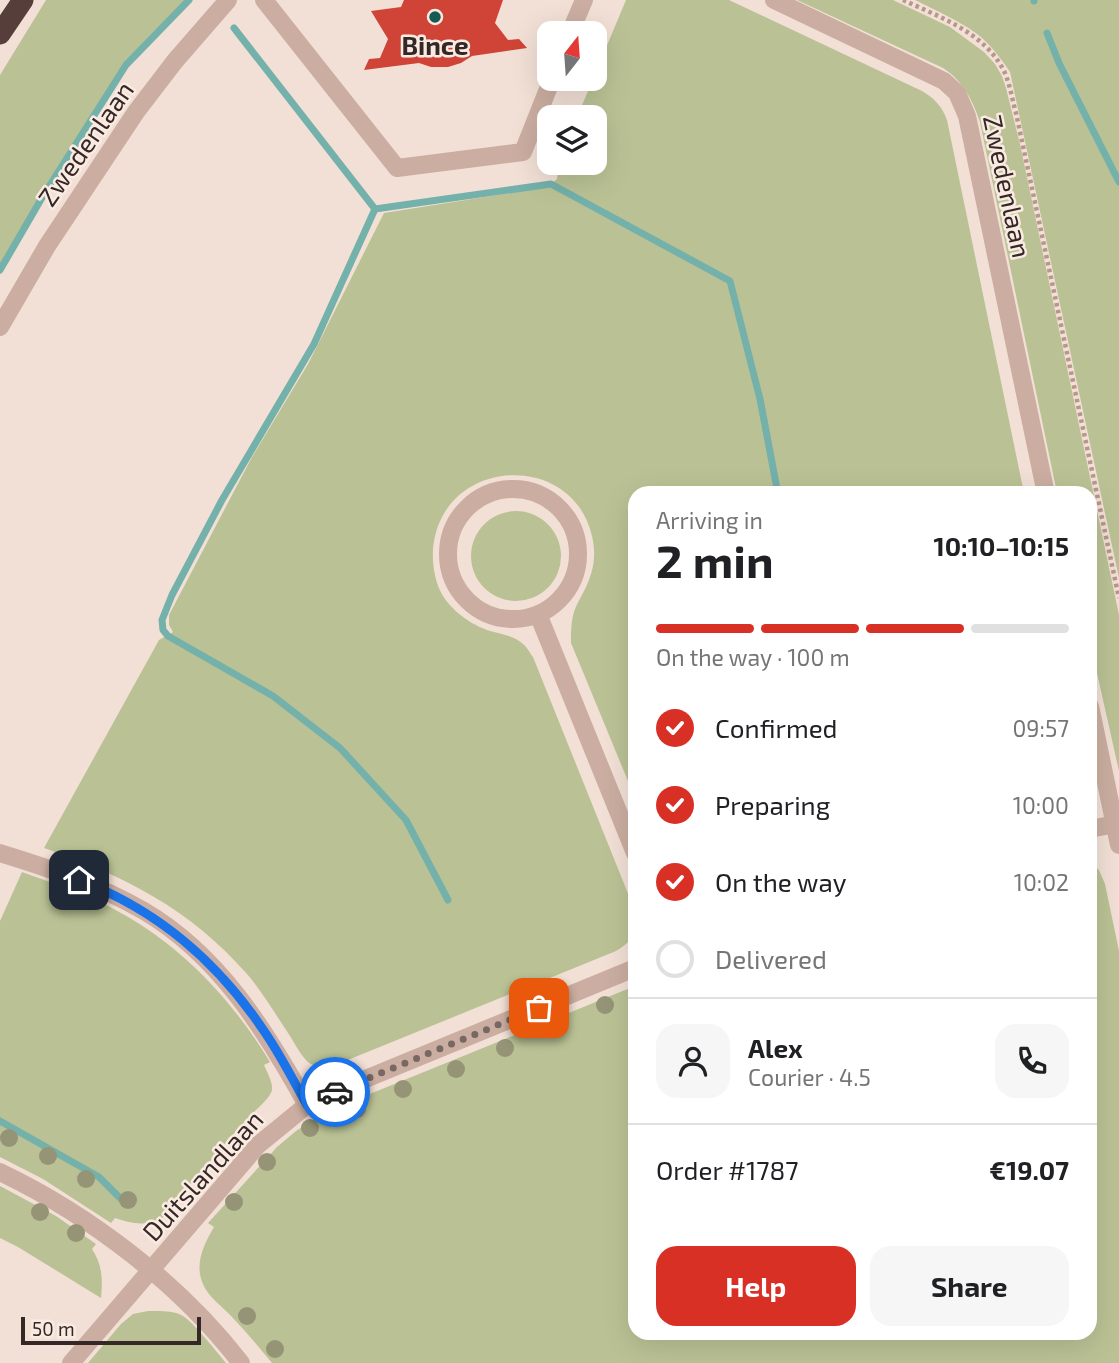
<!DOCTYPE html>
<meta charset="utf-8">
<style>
body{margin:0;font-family:"Exo 2",sans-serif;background:#f6f6f6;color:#202124;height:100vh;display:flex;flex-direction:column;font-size:26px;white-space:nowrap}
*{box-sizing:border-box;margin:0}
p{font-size:23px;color:#757577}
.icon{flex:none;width:38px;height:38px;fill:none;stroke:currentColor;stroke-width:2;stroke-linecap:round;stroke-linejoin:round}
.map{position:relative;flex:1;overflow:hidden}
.drawer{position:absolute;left:628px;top:486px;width:469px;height:854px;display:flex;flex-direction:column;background:#fff;border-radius:21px;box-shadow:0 7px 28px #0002}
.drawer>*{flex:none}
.needle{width:46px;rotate:17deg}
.fabs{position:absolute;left:537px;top:21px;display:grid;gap:14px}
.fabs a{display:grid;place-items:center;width:70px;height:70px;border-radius:14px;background:#fff;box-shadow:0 7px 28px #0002;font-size:35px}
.scale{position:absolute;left:21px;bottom:18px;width:180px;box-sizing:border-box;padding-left:7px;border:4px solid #352725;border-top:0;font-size:19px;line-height:24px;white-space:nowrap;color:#352725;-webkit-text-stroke:5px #faebe2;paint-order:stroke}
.pin{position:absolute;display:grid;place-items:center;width:60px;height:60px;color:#fff;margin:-30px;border-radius:14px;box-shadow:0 4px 10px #0006}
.courier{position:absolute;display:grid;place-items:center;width:70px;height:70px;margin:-35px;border:5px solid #1a73e8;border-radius:50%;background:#fff;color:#222;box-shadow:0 2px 9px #0007}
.summary em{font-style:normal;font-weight:700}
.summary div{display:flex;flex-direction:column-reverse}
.summary{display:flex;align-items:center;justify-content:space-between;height:119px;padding:0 28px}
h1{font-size:46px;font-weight:700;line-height:52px}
.bar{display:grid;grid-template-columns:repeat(4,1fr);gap:10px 7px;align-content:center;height:84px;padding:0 28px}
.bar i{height:9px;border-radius:5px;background:#e0e0e0}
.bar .on{background:#d93025}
.bar p{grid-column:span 4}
.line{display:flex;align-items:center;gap:18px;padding:0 28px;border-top:2px solid #e0e0e0}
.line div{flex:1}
.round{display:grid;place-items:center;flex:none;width:74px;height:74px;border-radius:21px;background:#f6f6f6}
ol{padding:0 28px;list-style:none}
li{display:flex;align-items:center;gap:21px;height:77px}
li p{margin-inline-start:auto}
li .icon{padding:7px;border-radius:50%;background:#d93025;color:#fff;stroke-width:4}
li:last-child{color:#757577}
li i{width:38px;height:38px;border:4px solid #e0e0e0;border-radius:50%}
.action{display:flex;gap:14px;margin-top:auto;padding:14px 28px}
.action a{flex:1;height:80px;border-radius:21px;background:#d93025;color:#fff;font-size:28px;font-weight:700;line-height:80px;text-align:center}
.action a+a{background:#f6f6f6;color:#202124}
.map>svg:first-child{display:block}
.green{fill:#bac295}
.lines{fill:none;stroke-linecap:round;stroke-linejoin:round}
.stream{stroke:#73b1aa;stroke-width:7}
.building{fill:#cf4437}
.path{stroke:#b7978c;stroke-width:4.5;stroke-dasharray:3.5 3.5;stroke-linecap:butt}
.minor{stroke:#cbaea1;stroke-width:18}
.highway{stroke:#563f3b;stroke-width:21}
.tree{fill:#969476}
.done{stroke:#776863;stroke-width:7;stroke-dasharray:0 12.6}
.route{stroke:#1a73e8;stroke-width:9}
.poi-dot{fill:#185953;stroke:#faebe2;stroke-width:2.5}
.labels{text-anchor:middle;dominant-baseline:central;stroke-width:5;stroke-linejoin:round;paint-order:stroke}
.poi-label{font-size:26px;font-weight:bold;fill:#352725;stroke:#faebe2}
.street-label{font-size:26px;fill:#352725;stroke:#faebe2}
</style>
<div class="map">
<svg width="1119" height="1363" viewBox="0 0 1119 1363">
<rect width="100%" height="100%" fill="#f2e0d6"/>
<!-- green -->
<path class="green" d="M46,0H189L126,65L43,196L0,270V75Z
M626,0H729L922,91C934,98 942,106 947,120L1024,493L635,494V798L571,643C571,632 571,622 574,612C576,605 580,599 583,593C593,574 597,557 592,536C572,449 441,457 433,549C432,564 435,583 443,596C454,613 474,627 494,632C504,635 515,636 523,644C527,647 530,653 533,657L635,911C635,934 636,939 616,951L328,1068C321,1067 315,1067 308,1062C301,1056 295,1044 290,1036C276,1015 263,993 247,974C190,909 125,876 44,848L159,640L173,632L169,625V615L252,457L308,364L384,213L548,187L557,179L559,163H595V117H577L593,79H595V74Z
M797,0H893L950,27L984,52L995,64L1002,76L1006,88L1020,144L1119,615V771L1090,642V494L1057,493L980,122C972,99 963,81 943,68Z
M915,0H1119V578L1010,72C1002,60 993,48 982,38C968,25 933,9 915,0Z
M471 556a45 45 0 1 1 90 0a45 45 0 1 1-90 0Z
M1090,862L1099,870L1105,884L1119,951V1363H272C259,1347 246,1332 232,1317C223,1307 208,1297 203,1284C194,1264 204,1244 214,1227L208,1223L277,1147L296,1131L323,1113L635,986V1334H1090Z
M22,872C55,884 90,895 121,913C184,948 233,1001 270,1062L264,1065C267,1072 273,1082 272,1090C270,1099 253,1112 247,1119C217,1151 191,1186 162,1219C144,1226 133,1224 115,1218L111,1223L43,1179L0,1157V921Z
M0,1186L56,1216L96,1244L92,1249C102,1264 103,1279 101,1298L18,1247L0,1238Z
M148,1311C159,1311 173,1310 183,1316C196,1325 215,1350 226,1363H88L121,1324L133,1314Z"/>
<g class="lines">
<!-- stream -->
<path class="stream" d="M1034,0V1
M234,28L375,209L551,184L730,281L760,399L778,494
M1047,33L1059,63L1119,182
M375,209L314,344L222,500L172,595L162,620L163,630L168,636L273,696L340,748L406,820L448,900
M0,270L43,196L126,65L189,0
M0,1121L99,1177L120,1198"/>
</g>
<!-- building -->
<path class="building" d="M404,0H503L495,23L508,40L519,39L527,48L472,56L461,63L448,67H431L419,63L364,70L369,59L380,58L388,39L371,11L401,7Z"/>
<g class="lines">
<!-- path -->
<path class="path" d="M903,0C940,17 985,33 1004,71C1010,84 1012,99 1016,113L1119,598"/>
<!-- minor -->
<path class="minor" d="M264,0L397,168L523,152L552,79
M774,0L944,81L957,93L967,116L1046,494
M570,33L584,0
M0,327L47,246L136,112L175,61L228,0
M448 554a65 65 0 1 1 130 0a65 65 0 1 1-130 0Z
M538,614L635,853
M1090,706L1119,845
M1090,829L1115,824
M0,853C49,868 99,885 144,911C219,955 266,1031 307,1105
M0,1172C90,1215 180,1284 241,1363
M71,1363L258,1145L307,1105L346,1087L635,968"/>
<!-- highway -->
<path class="highway" d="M0,34L23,0"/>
</g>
<!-- trees -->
<g class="tree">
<circle cx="605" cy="1005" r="9"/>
<circle cx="554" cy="1025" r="9"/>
<circle cx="505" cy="1048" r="9"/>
<circle cx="456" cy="1069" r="9"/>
<circle cx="403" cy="1089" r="9"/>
<circle cx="357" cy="1109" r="9"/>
<circle cx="310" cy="1128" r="9"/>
<circle cx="9" cy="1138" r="9"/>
<circle cx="48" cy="1156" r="9"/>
<circle cx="267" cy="1162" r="9"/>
<circle cx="86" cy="1179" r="9"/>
<circle cx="128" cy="1200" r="9"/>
<circle cx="234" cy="1202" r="9"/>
<circle cx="40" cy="1212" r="9"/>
<circle cx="76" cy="1233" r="9"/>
<circle cx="247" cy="1316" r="9"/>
<circle cx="275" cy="1349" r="9"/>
</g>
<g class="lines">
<!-- done -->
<path class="done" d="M335,1092L539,1008"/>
<!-- route -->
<path class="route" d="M79,880C158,910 217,961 264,1031C280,1054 293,1080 307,1105L335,1092"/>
</g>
<!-- markers -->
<circle class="poi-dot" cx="435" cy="17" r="7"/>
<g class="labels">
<!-- poi labels -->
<g class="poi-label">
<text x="435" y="44">Bince</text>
</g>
<!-- street labels -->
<g class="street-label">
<text transform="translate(85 143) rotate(-55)">Zwedenlaan</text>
<text transform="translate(1008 186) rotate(78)">Zwedenlaan</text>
<text transform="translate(202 1175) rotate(-48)">Duitslandlaan</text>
</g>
</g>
</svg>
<div class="fabs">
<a><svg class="needle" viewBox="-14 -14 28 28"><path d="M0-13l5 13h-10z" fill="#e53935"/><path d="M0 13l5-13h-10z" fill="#757577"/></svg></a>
<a><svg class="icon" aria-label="layers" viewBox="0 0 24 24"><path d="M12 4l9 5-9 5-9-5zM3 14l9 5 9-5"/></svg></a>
</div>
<div class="scale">50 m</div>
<div class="pin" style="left:539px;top:1008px;background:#ea580c"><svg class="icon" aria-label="bag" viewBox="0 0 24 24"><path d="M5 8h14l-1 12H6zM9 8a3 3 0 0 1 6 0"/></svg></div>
<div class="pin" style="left:79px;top:880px;background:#1f2937"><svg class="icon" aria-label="home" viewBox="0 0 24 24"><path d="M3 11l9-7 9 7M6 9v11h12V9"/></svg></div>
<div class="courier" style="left:335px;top:1092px"><svg class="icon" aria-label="car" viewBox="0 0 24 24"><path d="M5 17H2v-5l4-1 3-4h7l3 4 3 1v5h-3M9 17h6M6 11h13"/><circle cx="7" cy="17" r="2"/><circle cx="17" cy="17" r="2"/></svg></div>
<section class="drawer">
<div class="summary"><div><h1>2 min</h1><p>Arriving in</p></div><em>10:10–10:15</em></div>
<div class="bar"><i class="on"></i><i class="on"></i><i class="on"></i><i></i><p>On the way · 100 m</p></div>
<ol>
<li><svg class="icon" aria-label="check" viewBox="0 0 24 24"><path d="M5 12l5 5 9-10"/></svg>Confirmed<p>09:57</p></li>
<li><svg class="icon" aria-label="check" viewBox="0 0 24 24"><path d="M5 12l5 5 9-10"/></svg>Preparing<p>10:00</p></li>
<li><svg class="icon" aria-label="check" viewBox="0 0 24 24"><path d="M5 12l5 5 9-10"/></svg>On the way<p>10:02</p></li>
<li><i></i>Delivered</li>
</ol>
<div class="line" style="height:126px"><a class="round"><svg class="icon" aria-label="person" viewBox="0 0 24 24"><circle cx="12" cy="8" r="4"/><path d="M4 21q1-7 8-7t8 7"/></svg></a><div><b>Alex</b><p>Courier · 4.5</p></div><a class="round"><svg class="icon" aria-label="phone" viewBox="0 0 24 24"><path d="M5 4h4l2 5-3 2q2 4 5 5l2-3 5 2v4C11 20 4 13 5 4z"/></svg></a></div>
<div class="line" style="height:91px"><div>Order #1787</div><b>€19.07</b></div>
<div class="action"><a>Help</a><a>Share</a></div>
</section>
</div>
